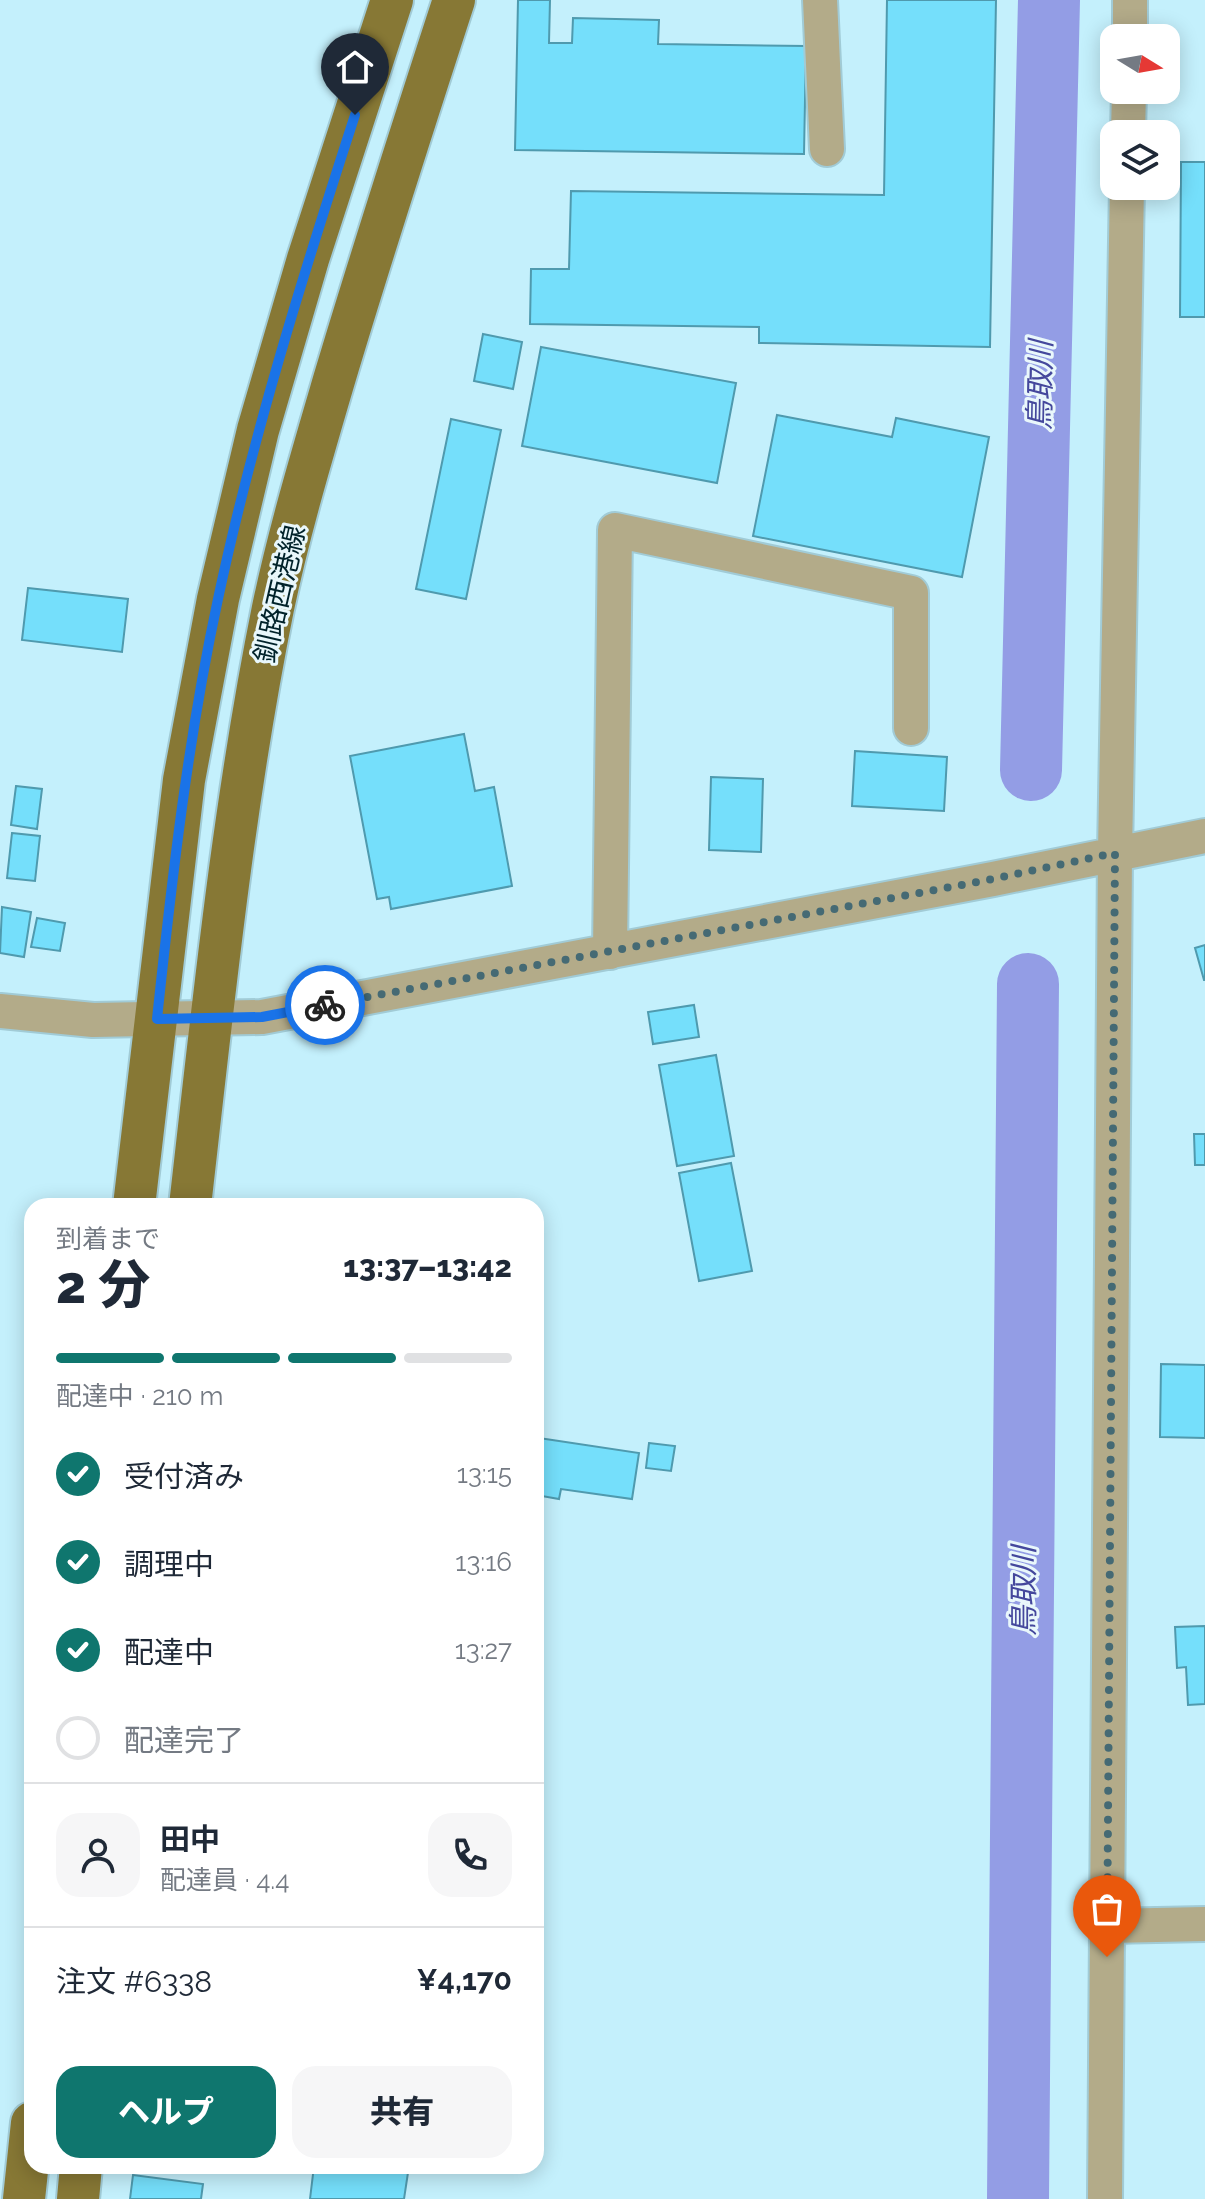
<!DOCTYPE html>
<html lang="ja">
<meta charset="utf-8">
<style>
body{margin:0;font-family:Raleway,"Noto Sans JP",sans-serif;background:#f6f6f7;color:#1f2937;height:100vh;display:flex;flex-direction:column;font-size:30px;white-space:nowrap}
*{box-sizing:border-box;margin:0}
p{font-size:26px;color:#747a83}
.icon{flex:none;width:44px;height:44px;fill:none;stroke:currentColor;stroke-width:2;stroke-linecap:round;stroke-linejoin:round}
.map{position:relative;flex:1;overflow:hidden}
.details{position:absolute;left:24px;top:1198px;width:520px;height:976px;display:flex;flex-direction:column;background:#fff;border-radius:24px;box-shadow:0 4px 20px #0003}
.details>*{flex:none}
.needle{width:52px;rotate:101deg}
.tools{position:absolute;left:1100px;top:24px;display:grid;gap:16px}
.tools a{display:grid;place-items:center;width:80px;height:80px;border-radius:16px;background:#fff;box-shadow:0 4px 20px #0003;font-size:40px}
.pin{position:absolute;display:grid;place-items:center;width:68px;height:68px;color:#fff;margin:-82px -34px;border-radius:50% 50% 50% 0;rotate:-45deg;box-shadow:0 0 8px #0007}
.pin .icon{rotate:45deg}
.courier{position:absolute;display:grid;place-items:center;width:80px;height:80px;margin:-40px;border:6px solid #1a73e8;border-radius:50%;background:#fff;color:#222;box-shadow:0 2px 10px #0007}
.overview em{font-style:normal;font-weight:800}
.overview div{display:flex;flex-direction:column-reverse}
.overview{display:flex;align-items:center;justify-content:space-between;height:136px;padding:0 32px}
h1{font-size:52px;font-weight:800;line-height:60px}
.bar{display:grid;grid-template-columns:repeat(4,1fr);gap:12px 8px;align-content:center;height:96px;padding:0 32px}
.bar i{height:10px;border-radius:6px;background:#e0e1e3}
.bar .active{background:#0f766e}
.bar p{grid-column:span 4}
.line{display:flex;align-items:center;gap:20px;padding:0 32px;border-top:2px solid #e0e1e3}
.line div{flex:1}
.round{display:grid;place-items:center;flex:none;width:84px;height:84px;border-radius:24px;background:#f6f6f7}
ol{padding:0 32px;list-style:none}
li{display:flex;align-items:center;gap:24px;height:88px}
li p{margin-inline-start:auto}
li .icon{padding:8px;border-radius:50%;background:#0f766e;color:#fff;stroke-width:4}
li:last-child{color:#747a83}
li i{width:44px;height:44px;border:4px solid #e0e1e3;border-radius:50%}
.action{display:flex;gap:16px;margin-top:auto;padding:16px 32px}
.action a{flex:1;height:92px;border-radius:24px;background:#0f766e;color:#fff;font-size:32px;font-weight:800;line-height:92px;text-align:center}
.action a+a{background:#f6f6f7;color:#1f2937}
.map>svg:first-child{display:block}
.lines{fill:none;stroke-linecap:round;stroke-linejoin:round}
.river{stroke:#939de5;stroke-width:62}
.building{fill:#75dffb;stroke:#4f9aae;stroke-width:2}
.minor-casing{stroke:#a1cbd6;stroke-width:38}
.major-casing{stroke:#a1cbd6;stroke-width:46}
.minor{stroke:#b3ab89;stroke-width:34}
.major{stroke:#877835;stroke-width:42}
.done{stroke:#456a74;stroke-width:8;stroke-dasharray:0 14.4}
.route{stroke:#1a73e8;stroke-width:10}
.labels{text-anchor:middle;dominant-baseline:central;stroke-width:6;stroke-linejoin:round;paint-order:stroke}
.street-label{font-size:28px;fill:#01222a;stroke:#e9f7fb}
.water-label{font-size:30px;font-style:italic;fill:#44479c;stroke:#e9f7fb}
</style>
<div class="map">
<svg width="1205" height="2199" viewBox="0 0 1205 2199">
<rect width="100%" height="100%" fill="#c4f0fc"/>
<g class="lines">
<!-- river -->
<path class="river" d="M1031,770L1049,0
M1018,2199L1028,984"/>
</g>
<!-- building -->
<path class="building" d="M518,0H550L549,43H572L573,18L659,20L658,44L806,46L804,154L515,150Z
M887,0H996L990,347L759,343V327L530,324L531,269H569L571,191L884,195Z
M1181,162H1205V317H1180Z
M483,334L522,342L513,389L474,381Z
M541,347L736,383L717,483L522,446Z
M777,415L892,437L896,418L989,437L962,577L753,536Z
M451,419L501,430L466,599L416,589Z
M28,588L128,599L122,652L22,640Z
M464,734L475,791L494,787L512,886L391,909L389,897L377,899L350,756Z
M855,751L947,757L944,811L852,806Z
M711,777L763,779L761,852L709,850Z
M16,786L42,789L37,829L11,825Z
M12,833L40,836L35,881L7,878Z
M2,907L31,912L24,957L0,953Z
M37,918L65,923L60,951L31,947Z
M1205,945V980H1204L1195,948Z
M694,1005L699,1037L653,1044L648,1012Z
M716,1055L734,1156L677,1166L659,1065Z
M1194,1134H1205V1165H1195Z
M731,1163L752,1271L699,1281L679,1173Z
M1161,1364L1205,1365V1438L1160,1437Z
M539,1438L639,1453L632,1499L561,1489L559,1499L536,1495Z
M649,1443L675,1446L671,1471L646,1468Z
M1205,1626V1704L1188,1705L1186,1667L1177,1668L1175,1627Z
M314,2166H409L404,2199H310Z
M133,2175L203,2184L201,2199H130Z"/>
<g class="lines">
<!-- minor casing -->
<g class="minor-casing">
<path id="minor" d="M820,0L827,149
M1130,38V0
M1128,134L1129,90
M610,952L615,530L911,593V728
M0,1011L93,1020L262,1017L993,879L1205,836
M1108,1926L1205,1924
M1105,2199L1115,853L1127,186"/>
</g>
<!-- major casing -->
<g class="major-casing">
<path id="major" d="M134,1206L184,780L218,599L258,430L308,259L392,0
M190,1206C213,1006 233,806 273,608C289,532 312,455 334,380C372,253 413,126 454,0
M24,2199L32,2123
M78,2199L81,2166"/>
</g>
<!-- minor -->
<use href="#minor" class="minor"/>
<!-- major -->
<use href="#major" class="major"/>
</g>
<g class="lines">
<!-- done -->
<path class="done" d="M325,1005L993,879L1115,853L1107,1957"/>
<!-- route -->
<path class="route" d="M325,1005L262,1017L157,1019C172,878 188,738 218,599C253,435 303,275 355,115"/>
</g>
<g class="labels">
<!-- street labels -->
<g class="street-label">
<text transform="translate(280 594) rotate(-77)">釧路西港線</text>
</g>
<!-- water labels -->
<g class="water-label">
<text transform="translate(1040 385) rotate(-89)">鳥取川</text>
<text transform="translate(1023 1591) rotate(-90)">鳥取川</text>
</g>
</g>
</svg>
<div class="tools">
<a><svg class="needle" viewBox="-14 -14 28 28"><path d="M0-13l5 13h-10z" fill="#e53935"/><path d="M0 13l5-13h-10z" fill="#747a83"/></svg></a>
<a><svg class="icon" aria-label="layers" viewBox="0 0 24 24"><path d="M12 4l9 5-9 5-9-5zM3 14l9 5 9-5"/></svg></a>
</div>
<div class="pin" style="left:1107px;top:1957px;background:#ea580c"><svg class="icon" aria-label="bag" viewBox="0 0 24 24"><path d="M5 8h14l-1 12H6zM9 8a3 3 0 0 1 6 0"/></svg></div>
<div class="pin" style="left:355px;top:115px;background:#1f2937"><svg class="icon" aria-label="home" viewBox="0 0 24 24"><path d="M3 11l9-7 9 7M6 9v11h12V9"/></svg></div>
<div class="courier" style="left:325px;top:1005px"><svg class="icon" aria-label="bike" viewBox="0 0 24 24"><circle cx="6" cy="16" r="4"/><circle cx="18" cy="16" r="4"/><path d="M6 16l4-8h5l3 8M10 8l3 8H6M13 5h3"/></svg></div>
<section class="details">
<div class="overview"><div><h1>2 分</h1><p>到着まで</p></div><em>13:37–13:42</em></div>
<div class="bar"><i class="active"></i><i class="active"></i><i class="active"></i><i></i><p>配達中 · 210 m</p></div>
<ol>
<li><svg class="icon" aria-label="check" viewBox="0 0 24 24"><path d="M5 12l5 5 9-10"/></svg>受付済み<p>13:15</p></li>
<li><svg class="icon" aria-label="check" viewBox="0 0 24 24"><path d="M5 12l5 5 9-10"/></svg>調理中<p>13:16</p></li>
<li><svg class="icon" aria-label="check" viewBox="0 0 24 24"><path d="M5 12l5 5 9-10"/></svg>配達中<p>13:27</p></li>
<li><i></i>配達完了</li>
</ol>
<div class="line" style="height:144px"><a class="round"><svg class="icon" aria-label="person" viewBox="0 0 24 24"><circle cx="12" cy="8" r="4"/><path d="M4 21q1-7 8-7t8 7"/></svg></a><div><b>田中</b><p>配達員 · 4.4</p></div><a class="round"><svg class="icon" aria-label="phone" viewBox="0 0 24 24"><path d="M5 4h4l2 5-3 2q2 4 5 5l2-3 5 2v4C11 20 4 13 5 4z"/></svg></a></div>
<div class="line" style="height:104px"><div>注文 #6338</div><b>¥4,170</b></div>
<div class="action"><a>ヘルプ</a><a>共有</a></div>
</section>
</div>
